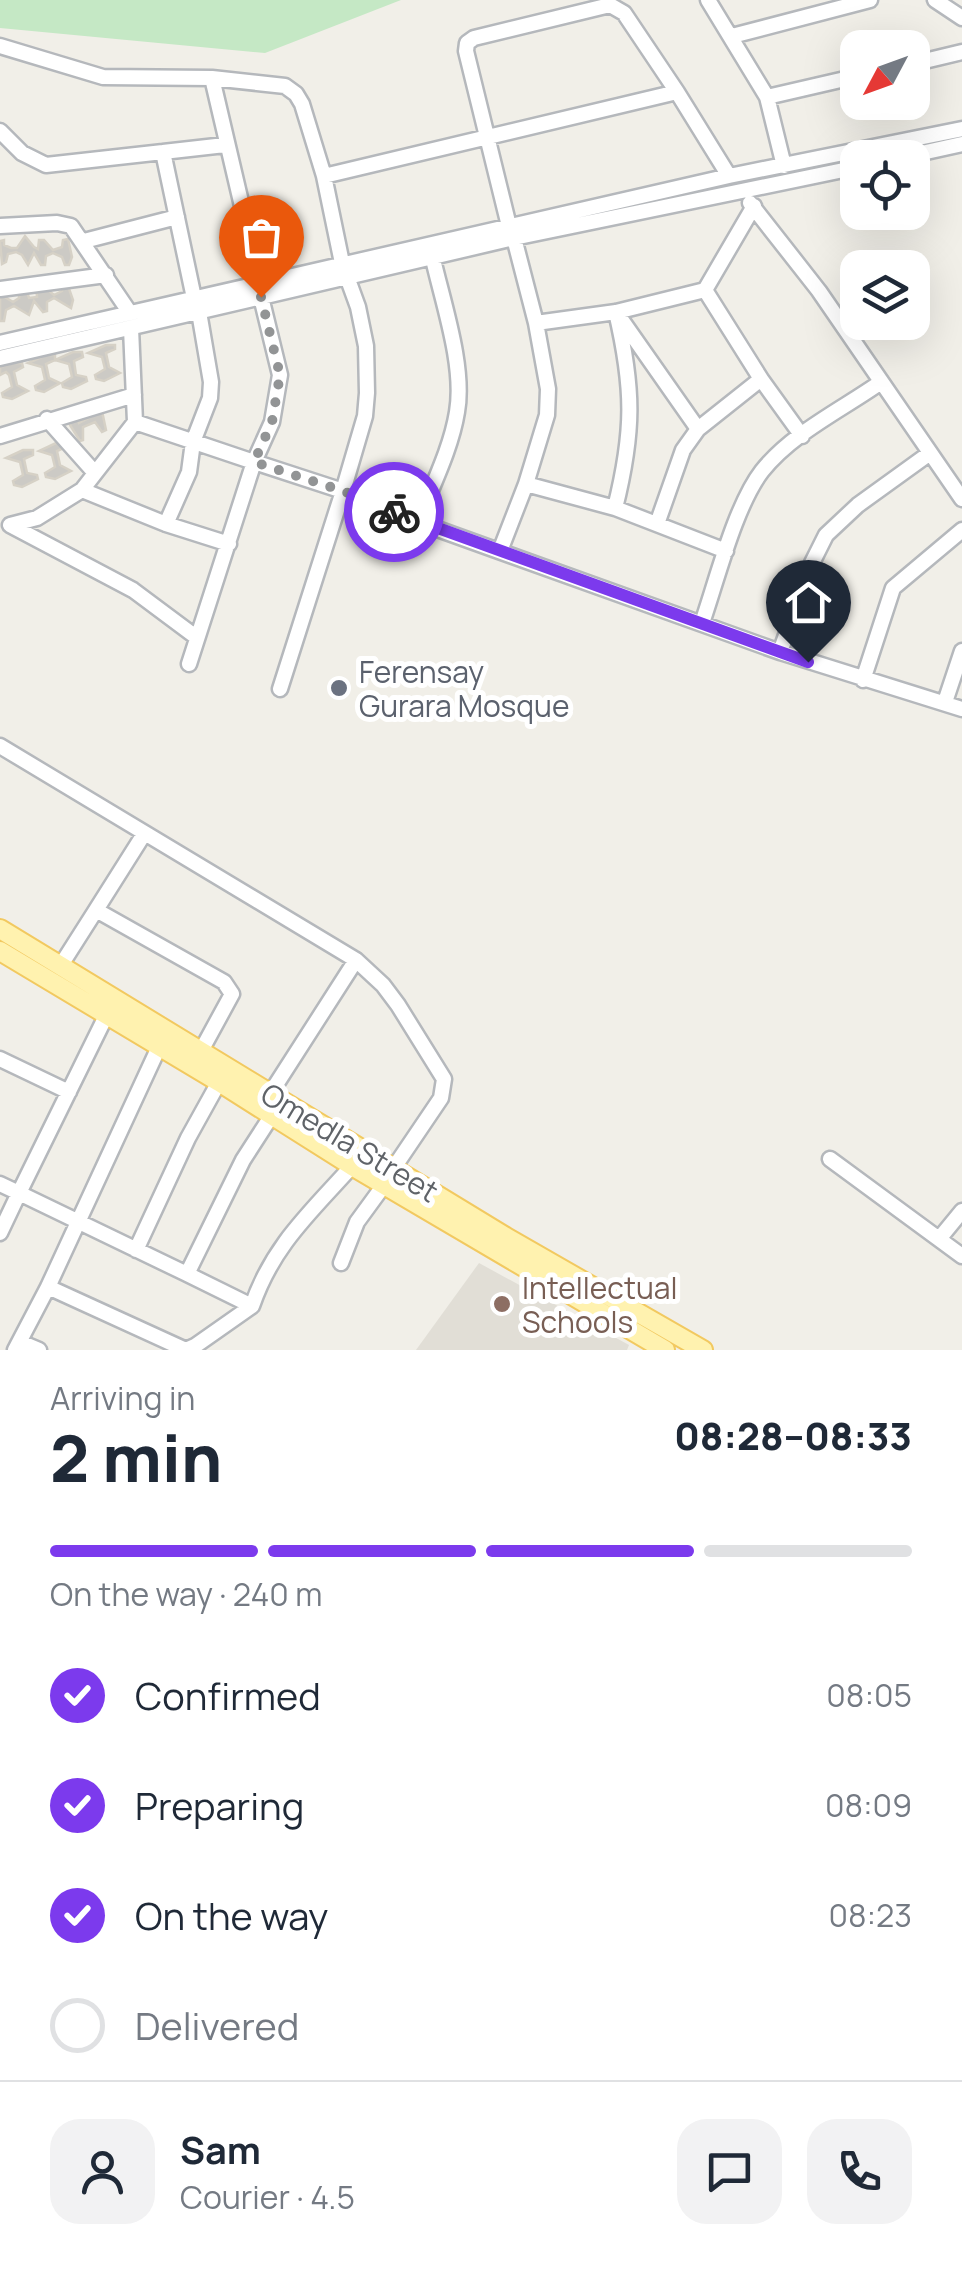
<!DOCTYPE html>
<meta charset="utf-8">
<style>
body{margin:0;font-family:Manrope,sans-serif;background:#f2f2f3;color:#1f2937;height:100vh;display:flex;flex-direction:column;font-size:38px;white-space:nowrap}
*{box-sizing:border-box;margin:0}
p{font-size:32px;color:#747a83}
.icon{flex:none;width:55px;height:55px;fill:none;stroke:currentColor;stroke-width:2;stroke-linecap:round;stroke-linejoin:round}
.map{position:relative;height:1350px;overflow:hidden}
.drawer{display:flex;flex-direction:column;background:#fff;flex:1}
.drawer>*{flex:none}
.needle{width:65px;rotate:229deg}
.buttons{position:absolute;left:840px;top:30px;display:grid;gap:20px}
.buttons a{display:grid;place-items:center;width:90px;height:90px;border-radius:20px;background:#fff;box-shadow:0 10px 40px #0002;font-size:50px}
.pin{position:absolute;display:grid;place-items:center;width:85px;height:85px;color:#fff;margin:-102px -42px;border-radius:50% 50% 50% 0;rotate:-45deg;box-shadow:0 0 10px #0007}
.pin .icon{rotate:45deg}
.courier{position:absolute;display:grid;place-items:center;width:100px;height:100px;margin:-50px;border:8px solid #7c3aed;border-radius:50%;background:#fff;color:#222;box-shadow:0 2px 12px #0007}
.overview em{font-style:normal;font-weight:800}
.overview div{display:flex;flex-direction:column-reverse}
.overview{display:flex;align-items:center;justify-content:space-between;height:170px;padding:0 50px}
h1{font-size:65px;font-weight:800;line-height:75px}
.bar{display:grid;grid-template-columns:repeat(4,1fr);gap:15px 10px;align-content:center;height:120px;padding:0 50px}
.bar i{height:12px;border-radius:8px;background:#e0e1e3}
.bar .active{background:#7c3aed}
.bar p{grid-column:span 4}
.line{display:flex;align-items:center;gap:25px;padding:0 50px;border-top:2px solid #e0e1e3}
.line div{flex:1}
.round{display:grid;place-items:center;flex:none;width:105px;height:105px;border-radius:30px;background:#f2f2f3}
ol{padding:0 50px;list-style:none}
li{display:flex;align-items:center;gap:30px;height:110px}
li p{margin-inline-start:auto}
li .icon{padding:10px;border-radius:50%;background:#7c3aed;color:#fff;stroke-width:4}
li:last-child{color:#747a83}
li i{width:55px;height:55px;border:5px solid #e0e1e3;border-radius:50%}
.map>svg:first-child{display:block}
.education{fill:#e1ded6}
.green{fill:#c5e8c5}
.building{fill:#cccac5;stroke:#d6d1c6;stroke-width:2.5}
.lines{fill:none;stroke-linecap:round;stroke-linejoin:round}
.minor-casing{stroke:#b5b8bc;stroke-width:19}
.major-casing{stroke:#f2c960;stroke-width:22}
.minor{stroke:#fff;stroke-width:14}
.major{stroke:#fff2af;stroke-width:18}
.done{stroke:#929495;stroke-width:10;stroke-dasharray:0 18}
.route{stroke:#7c3aed;stroke-width:12}
.worship-dot{fill:#6b7280;stroke:#fff;stroke-width:4}
.education-dot{fill:#8d6e63;stroke:#fff;stroke-width:4}
.labels{text-anchor:middle;dominant-baseline:central;stroke-width:10;stroke-linejoin:round;paint-order:stroke}
.worship-label{font-size:30px;fill:#5b616d;stroke:#fff;text-anchor:start}
.street-label{font-size:30px;fill:#5f6368;stroke:#fff}
.education-label{font-size:30px;fill:#785e54;stroke:#fff;text-anchor:start}
</style>
<div class="map">
<svg width="962" height="1350" viewBox="0 0 962 1350">
<rect width="100%" height="100%" fill="#f1efe8"/>
<!-- education -->
<path class="education" d="M479,1263L629,1345L627,1350H416Z"/>
<!-- green -->
<path class="green" d="M0,0H401L265,53L0,28Z"/>
<!-- building -->
<path class="building" d="M25,236L34,247L38,249L39,240H44L53,250L62,247L63,240L68,239L72,257L69,265H65L62,257L53,253L46,256L45,265H41L34,253L28,265L22,255L16,252L8,254L6,262L2,264L0,241L4,240V245L11,248H17Z
M67,283L73,300L71,308L54,298L47,302V311L43,312L34,301L29,315L14,306L6,310L4,321H0V294L13,302L19,298V290L26,289L29,298L37,297L36,287L43,286L54,295L62,291V284Z
M106,345H115V349L106,353L109,367L120,373L104,381L96,379L95,375L105,369L102,357L88,353Z
M73,352H82L83,357L74,361L76,375L86,377L87,381L71,389L63,387L62,383L72,377L69,364L55,360Z
M46,355H55V360L46,364L49,378L60,383L44,392L36,390L35,386L45,380L42,367L28,363Z
M13,363H22L23,367L14,372L17,385L28,391L12,399L3,397L2,393L12,387L9,375L6,372L0,375V367Z
M102,411L106,430L102,432L95,422L83,427V440L80,441L70,425L69,416L78,419L79,423Z
M56,443H65L66,447L57,451L60,465L71,471L55,479L46,477L45,473L55,467L52,455L39,451Z
M23,450H33V455L24,459L27,473L37,475L38,479L22,487L14,485L13,481L23,475L20,462L6,458Z"/>
<g class="lines">
<!-- minor casing -->
<g class="minor-casing">
<path id="minor" d="M708,0L767,97L784,166
M935,0L962,18
M732,36L870,0
M0,46L103,77L212,78L285,86L296,94L302,104L324,176L677,92L729,176
M912,64L962,52
M212,78L260,283
M767,97L858,76
M0,131L22,153L46,165L163,152
M899,158L962,144
M750,203L819,291L962,499
M0,226L57,223L71,226L130,313
M509,226L466,51L467,43L474,38L610,5L624,13L677,92
M514,238L536,323
M84,241L177,217
M0,289L106,275
M194,298L163,152L225,145
M199,312L211,382L210,398L193,442L189,472L166,524L229,544
M0,343L729,176L962,129
M0,358L514,238L858,167
M761,379L802,436
M47,419L95,473
M135,422L254,462L272,422L280,375L261,297
M0,436L134,395
M526,484L547,415L548,389L536,323L616,312L705,290
M82,490L135,422L131,328
M615,508C634,432 634,389 616,312L698,429
M418,522C432,486 451,449 457,412C465,367 443,303 433,259
M166,524L82,490L37,518L10,525L133,590L196,637
M657,524L683,450L698,429L761,379L705,290L754,206
M500,551L526,484L615,508L726,551
M702,623C717,580 735,506 762,471C792,433 843,409 881,382
M780,652L812,563L826,535L858,505L930,453
M189,664L254,462L343,491L418,522L780,652L962,709
M863,680L893,588L962,530
M280,689L343,491L365,416L367,393L366,346L358,307L342,263L324,176
M945,702L962,651
M0,746L356,960L383,985L398,1005L444,1079L441,1098L393,1169
M96,910L144,834
M61,965L96,910L224,982L232,994L201,1051
M0,1059L69,1092
M270,1094L356,960
M830,1159L962,1256
M0,1184L19,1193L106,1016
M0,1233L19,1193L187,1274L243,1160L272,1115
M939,1239L962,1211
M136,1250L188,1138L219,1082
M341,1263L357,1222L384,1185
M48,1287L186,1350L195,1346L252,1306L187,1274
M252,1306C273,1245 310,1213 352,1166
M20,1342L39,1350
M15,1350L48,1287L159,1047"/>
</g>
<!-- major casing -->
<g class="major-casing">
<path id="major" d="M0,929L506,1237L703,1350
M0,951L219,1082L352,1166L665,1350"/>
</g>
<!-- minor -->
<use href="#minor" class="minor"/>
<!-- major -->
<use href="#major" class="major"/>
</g>
<g class="lines">
<!-- done -->
<path class="done" d="M261,297L280,375L272,422L254,462L343,491L394,512"/>
<!-- route -->
<path class="route" d="M394,512L808,662"/>
</g>
<!-- markers -->
<circle class="worship-dot" cx="339" cy="688" r="10"/>
<circle class="education-dot" cx="502" cy="1304" r="10"/>
<g class="labels">
<!-- worship labels -->
<g class="worship-label">
<text x="359" y="671">Ferensay<tspan x="359" dy="34">Gurara Mosque</tspan></text>
</g>
<!-- street labels -->
<g class="street-label">
<text transform="translate(350 1142) rotate(31)">Omedla Street</text>
</g>
<!-- education labels -->
<g class="education-label">
<text x="522" y="1287">Intellectual<tspan x="522" dy="34">Schools</tspan></text>
</g>
</g>
</svg>
<div class="buttons">
<a><svg class="needle" viewBox="-14 -14 28 28"><path d="M0-13l5 13h-10z" fill="#e53935"/><path d="M0 13l5-13h-10z" fill="#747a83"/></svg></a>
<a><svg class="icon" aria-label="locate" viewBox="0 0 24 24"><circle cx="12" cy="12" r="6"/><path d="M12 2v4M12 18v4M2 12h4M18 12h4"/></svg></a>
<a><svg class="icon" aria-label="layers" viewBox="0 0 24 24"><path d="M12 4l9 5-9 5-9-5zM3 14l9 5 9-5"/></svg></a>
</div>
<div class="pin" style="left:261px;top:297px;background:#ea580c"><svg class="icon" aria-label="bag" viewBox="0 0 24 24"><path d="M5 8h14l-1 12H6zM9 8a3 3 0 0 1 6 0"/></svg></div>
<div class="pin" style="left:808px;top:662px;background:#1f2937"><svg class="icon" aria-label="home" viewBox="0 0 24 24"><path d="M3 11l9-7 9 7M6 9v11h12V9"/></svg></div>
<div class="courier" style="left:394px;top:512px"><svg class="icon" aria-label="bike" viewBox="0 0 24 24"><circle cx="6" cy="16" r="4"/><circle cx="18" cy="16" r="4"/><path d="M6 16l4-8h5l3 8M10 8l3 8H6M13 5h3"/></svg></div>
</div>
<section class="drawer">
<div class="overview"><div><h1>2 min</h1><p>Arriving in</p></div><em>08:28–08:33</em></div>
<div class="bar"><i class="active"></i><i class="active"></i><i class="active"></i><i></i><p>On the way · 240 m</p></div>
<ol>
<li><svg class="icon" aria-label="check" viewBox="0 0 24 24"><path d="M5 12l5 5 9-10"/></svg>Confirmed<p>08:05</p></li>
<li><svg class="icon" aria-label="check" viewBox="0 0 24 24"><path d="M5 12l5 5 9-10"/></svg>Preparing<p>08:09</p></li>
<li><svg class="icon" aria-label="check" viewBox="0 0 24 24"><path d="M5 12l5 5 9-10"/></svg>On the way<p>08:23</p></li>
<li><i></i>Delivered</li>
</ol>
<div class="line" style="height:180px"><a class="round"><svg class="icon" aria-label="person" viewBox="0 0 24 24"><circle cx="12" cy="8" r="4"/><path d="M4 21q1-7 8-7t8 7"/></svg></a><div><b>Sam</b><p>Courier · 4.5</p></div><a class="round"><svg class="icon" aria-label="chat" viewBox="0 0 24 24"><path d="M4 5h16v11H9l-5 4z"/></svg></a><a class="round"><svg class="icon" aria-label="phone" viewBox="0 0 24 24"><path d="M5 4h4l2 5-3 2q2 4 5 5l2-3 5 2v4C11 20 4 13 5 4z"/></svg></a></div>
</section>
